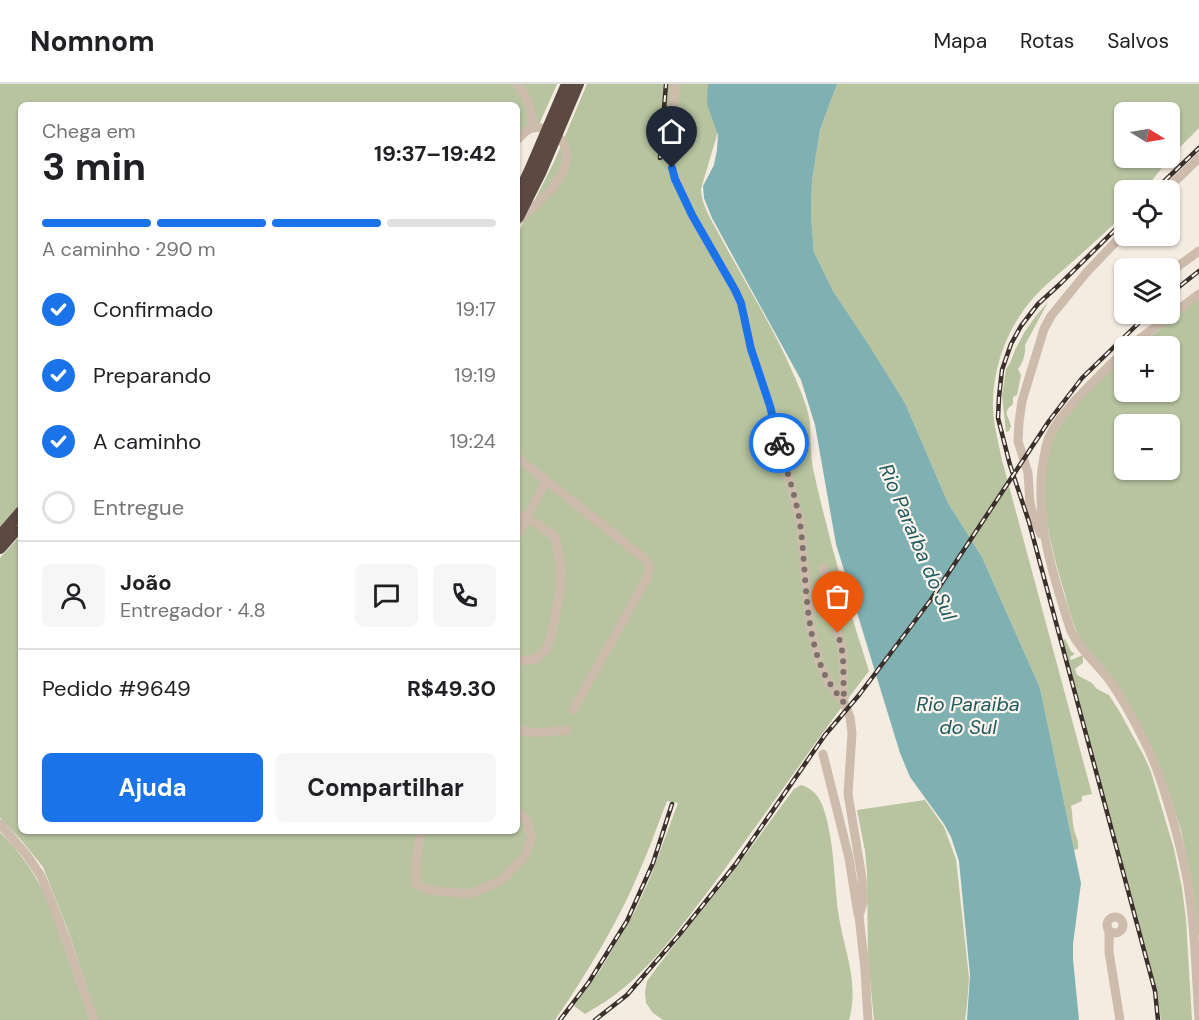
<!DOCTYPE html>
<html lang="pt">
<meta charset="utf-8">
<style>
body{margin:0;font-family:"DM Sans",sans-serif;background:#f6f6f6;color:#202124;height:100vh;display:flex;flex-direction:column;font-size:22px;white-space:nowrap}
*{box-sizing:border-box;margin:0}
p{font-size:20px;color:#757577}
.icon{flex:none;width:33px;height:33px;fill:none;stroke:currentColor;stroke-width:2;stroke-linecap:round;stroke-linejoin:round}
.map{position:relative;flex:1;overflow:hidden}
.sheet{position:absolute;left:18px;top:18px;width:502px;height:732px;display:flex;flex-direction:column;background:#fff;border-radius:9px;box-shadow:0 2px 4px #0004}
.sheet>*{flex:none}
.needle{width:39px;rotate:101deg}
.tools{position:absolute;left:1114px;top:18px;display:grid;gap:12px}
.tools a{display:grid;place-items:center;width:66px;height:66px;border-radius:9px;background:#fff;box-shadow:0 2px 4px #0004;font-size:30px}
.pin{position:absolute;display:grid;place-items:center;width:51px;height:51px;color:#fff;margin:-62px -26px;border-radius:50% 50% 50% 0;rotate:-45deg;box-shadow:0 0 6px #0007}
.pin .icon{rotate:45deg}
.courier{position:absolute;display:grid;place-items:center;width:60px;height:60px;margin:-30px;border:4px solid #1a73e8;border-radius:50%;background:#fff;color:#222;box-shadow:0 2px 8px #0007}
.summary em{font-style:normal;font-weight:700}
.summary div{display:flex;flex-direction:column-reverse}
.summary{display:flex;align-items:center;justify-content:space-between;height:102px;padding:0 24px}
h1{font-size:39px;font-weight:700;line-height:45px}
.bar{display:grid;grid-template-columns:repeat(4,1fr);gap:9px 6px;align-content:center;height:72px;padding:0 24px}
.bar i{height:8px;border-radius:4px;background:#e0e0e0}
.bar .current{background:#1a73e8}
.bar p{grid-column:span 4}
.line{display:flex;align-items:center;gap:15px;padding:0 24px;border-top:2px solid #e0e0e0}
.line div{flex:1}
.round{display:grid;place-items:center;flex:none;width:63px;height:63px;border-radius:9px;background:#f6f6f6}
ol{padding:0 24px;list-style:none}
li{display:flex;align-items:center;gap:18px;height:66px}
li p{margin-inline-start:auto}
li .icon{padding:6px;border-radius:50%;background:#1a73e8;color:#fff;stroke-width:4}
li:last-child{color:#757577}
li i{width:33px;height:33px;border:3px solid #e0e0e0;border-radius:50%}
.action{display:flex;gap:12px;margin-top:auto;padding:12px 24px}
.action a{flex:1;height:69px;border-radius:9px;background:#1a73e8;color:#fff;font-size:24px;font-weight:700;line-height:69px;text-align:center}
.action a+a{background:#f6f6f6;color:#202124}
header{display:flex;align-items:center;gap:36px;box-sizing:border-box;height:84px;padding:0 30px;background:#fff;border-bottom:2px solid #e0e0e0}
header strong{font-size:28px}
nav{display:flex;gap:33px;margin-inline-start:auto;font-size:21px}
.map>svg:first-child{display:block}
.green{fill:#b8c4a0;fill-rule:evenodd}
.water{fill:#7fb0b2}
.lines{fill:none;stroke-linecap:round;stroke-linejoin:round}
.minor{stroke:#cdbbac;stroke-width:9}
.highway{stroke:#5c4a42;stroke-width:12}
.rail-casing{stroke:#3b302b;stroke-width:4.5}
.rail{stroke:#fbf5ee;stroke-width:2;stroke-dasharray:7;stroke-linecap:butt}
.done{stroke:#7c716b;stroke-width:6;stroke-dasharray:0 10.8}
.route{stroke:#1a73e8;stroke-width:8}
.labels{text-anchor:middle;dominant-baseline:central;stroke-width:4.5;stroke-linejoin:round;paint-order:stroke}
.water-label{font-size:20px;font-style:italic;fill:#1f5a5e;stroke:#fbf5ee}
</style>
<header>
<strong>Nomnom</strong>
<nav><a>Mapa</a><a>Rotas</a><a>Salvos</a></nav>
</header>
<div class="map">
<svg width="1199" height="936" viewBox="0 0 1199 936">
<rect width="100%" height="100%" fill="#f4ebe1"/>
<!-- green -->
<path class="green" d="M0,0H513L519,6L532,43L518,52V21H21V421L0,446Z
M519,0H557L538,43Z
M587,0H732L701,105C701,123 718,147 726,163C750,207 777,250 796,296C802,310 808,324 810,339C811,357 810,372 814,389C829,456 848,522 869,587C818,653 771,723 721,790C692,828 663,870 626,902C613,913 599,922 585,930L574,922L601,885L634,829L650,794L678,719L667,717C658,740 650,763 640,786C618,839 587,889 555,936H98L69,849L43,783L22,757L0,734V474L21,451V747H518V149L554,78Z
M837,0H1199V44L1170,73V28H1125V74H1170L1153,95L1146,106H1125V130C1104,149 1084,168 1063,186C1054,194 1044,202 1036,211C1010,239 994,278 993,316C992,336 998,356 1002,376L1092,710L1082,712V717L1071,722C1073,730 1072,741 1075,749C1077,755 1079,758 1078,765L1074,766L1040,604L982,473L948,419L905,319L833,207L814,168L811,132L812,97L820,46Z
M1199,215V857L1193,805L1181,746L1164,694L1149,658L1084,562C1074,545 1069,526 1064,507C1050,461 1034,401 1053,355C1065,329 1103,291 1125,273V308H1170V262H1138ZM1125,340H1170V386H1125Z
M1048,218L1025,261C1026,269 1023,279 1018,285L1021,291L1017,311L1013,313V320C1002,329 1008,330 1011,342L1009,347L1006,348L1002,312L1006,285L1010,279L1015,266L1024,249L1035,233Z
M1065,555L1071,567L1075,570L1070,573L1071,576L1083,571V579L1075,585L1077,591L1092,599L1097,605L1109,611L1121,630L1145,674L1151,688L1174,765L1182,804L1186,835L1192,936H1161L1157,909L1147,870L1062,559L1063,556Z
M801,701C812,704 819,712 823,723C834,754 834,794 838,827C843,864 860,898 849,936H663L653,929L646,919L645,908L647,897L671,865L732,789L794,705Z
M925,716L944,743L956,775L969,894L967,921L965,936H874L868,875L867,789L865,767L857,726Z
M0,748C20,768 35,789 47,815L90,936H0Z"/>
<!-- water -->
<path class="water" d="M708,0H837L820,46L812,97L811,132L814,168L833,207L868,260L905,319L948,419L982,473L1040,604L1081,799L1073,860V875L1079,936H967L970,891L959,777L951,753L944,740L910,693L900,669L836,460L815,341L801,296L712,134L704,114L703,102L714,81L717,66L718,51L707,20Z"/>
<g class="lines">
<!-- minor -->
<path class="minor" d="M517,0C528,13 532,27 534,44
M675,0L671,61L672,84L676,95L692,131L735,206L741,219L751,265L770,322L800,437L810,540L819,578L830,601L844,619L850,633L852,649L848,710L862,794L863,818L859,832L865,885L868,936
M518,55C522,51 526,46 532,44C552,40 571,60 566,78C561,102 536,120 519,136
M1166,106L1199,74
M1170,188L1199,167
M1130,262L1199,210
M1125,267C1117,273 1109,282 1102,289C1085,306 1059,331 1049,353C1045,363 1044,374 1042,385C1036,441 1054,495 1071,547C1081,568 1097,579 1110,597C1123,615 1134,636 1144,656C1154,675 1161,696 1167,716C1175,742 1182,768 1187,795C1195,841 1196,889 1199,936
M518,374L645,475L650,483L647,494L573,626
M518,432L527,433L555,453L561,482L560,507L552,549L547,565L535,575L518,577
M518,450L546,397
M1041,450L1035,437L1030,419L1028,389L1018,357L1019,338L1022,317L1044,245L1051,232L1086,189L1125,148
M823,484L843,571L844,619
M518,646L535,649L567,646
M823,670L849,774L858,830
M0,740L26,770L41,792L47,806L66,855L94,936
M421,747L416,779V800L429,806L469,810L501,797L525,772L531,754L527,736L518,729
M1107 841a8 8 0 1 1 16 0a8 8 0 1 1-16 0Z
M1109,847V868L1120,936"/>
<!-- highway -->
<path class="highway" d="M518,112L531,84L567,0
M518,133L541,87L578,0
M0,452L21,428
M0,464L15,447"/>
<!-- rail casing -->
<g class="rail-casing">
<path id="rail" d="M660,74L666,0
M1155,106L1199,64
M1125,136L1060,200L1038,220L1021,242L1011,260L1002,286L999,313L998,334L1010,381L1029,438L1155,907L1158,936
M1170,210L1199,187
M560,936L589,898L627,837L653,779L672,720
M595,936L627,911L679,851L735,781L825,651L859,611L930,517L1049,337L1082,294L1148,230"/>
</g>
<!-- rail -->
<use href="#rail" class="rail"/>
</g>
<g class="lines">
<!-- done -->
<path class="done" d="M779,359C786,385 796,413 800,439C807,488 803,548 826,593C831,602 838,611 844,619L843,571L838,549"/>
<!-- route -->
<path class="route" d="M672,84L675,95L692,131L735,206L741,219L751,265L770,322L779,359"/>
</g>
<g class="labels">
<!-- water labels -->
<g class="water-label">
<text transform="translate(918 458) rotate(67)">Rio Paraíba do Sul</text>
<text x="968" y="620">Rio Paraiba<tspan x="968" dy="23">do Sul</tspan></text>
</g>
</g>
</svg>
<div class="tools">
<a><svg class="needle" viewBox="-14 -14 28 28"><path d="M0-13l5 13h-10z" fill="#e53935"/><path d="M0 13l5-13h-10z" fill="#757577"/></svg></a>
<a><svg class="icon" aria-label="locate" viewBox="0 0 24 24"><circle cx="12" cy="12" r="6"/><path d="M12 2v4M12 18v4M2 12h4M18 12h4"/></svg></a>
<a><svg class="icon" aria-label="layers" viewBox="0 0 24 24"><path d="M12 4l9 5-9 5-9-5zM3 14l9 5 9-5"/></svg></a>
<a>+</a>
<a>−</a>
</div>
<div class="pin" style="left:838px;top:549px;background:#ea580c"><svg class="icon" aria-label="bag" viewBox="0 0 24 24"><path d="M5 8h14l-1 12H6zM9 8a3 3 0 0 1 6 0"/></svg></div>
<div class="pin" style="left:672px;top:84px;background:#1f2937"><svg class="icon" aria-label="home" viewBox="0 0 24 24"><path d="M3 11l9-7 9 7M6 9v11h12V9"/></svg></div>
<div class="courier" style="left:779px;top:359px"><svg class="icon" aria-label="bike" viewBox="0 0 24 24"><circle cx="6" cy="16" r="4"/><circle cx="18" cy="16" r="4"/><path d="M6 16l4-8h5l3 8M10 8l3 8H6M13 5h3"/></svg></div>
<section class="sheet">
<div class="summary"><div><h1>3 min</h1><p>Chega em</p></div><em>19:37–19:42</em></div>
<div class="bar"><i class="current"></i><i class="current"></i><i class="current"></i><i></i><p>A caminho · 290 m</p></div>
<ol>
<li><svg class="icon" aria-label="check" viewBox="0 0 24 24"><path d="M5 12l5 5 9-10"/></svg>Confirmado<p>19:17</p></li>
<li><svg class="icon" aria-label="check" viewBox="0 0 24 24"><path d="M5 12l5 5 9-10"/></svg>Preparando<p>19:19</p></li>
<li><svg class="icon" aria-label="check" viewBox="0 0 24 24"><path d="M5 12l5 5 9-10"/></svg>A caminho<p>19:24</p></li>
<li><i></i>Entregue</li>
</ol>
<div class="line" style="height:108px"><a class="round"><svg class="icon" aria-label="person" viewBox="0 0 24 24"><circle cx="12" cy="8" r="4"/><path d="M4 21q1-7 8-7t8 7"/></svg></a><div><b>João</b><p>Entregador · 4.8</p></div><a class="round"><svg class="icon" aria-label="chat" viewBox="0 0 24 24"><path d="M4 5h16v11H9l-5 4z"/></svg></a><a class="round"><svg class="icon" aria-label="phone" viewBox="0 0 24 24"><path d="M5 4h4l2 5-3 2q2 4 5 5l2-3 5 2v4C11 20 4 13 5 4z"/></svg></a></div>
<div class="line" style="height:78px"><div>Pedido #9649</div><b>R$49.30</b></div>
<div class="action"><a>Ajuda</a><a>Compartilhar</a></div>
</section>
</div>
